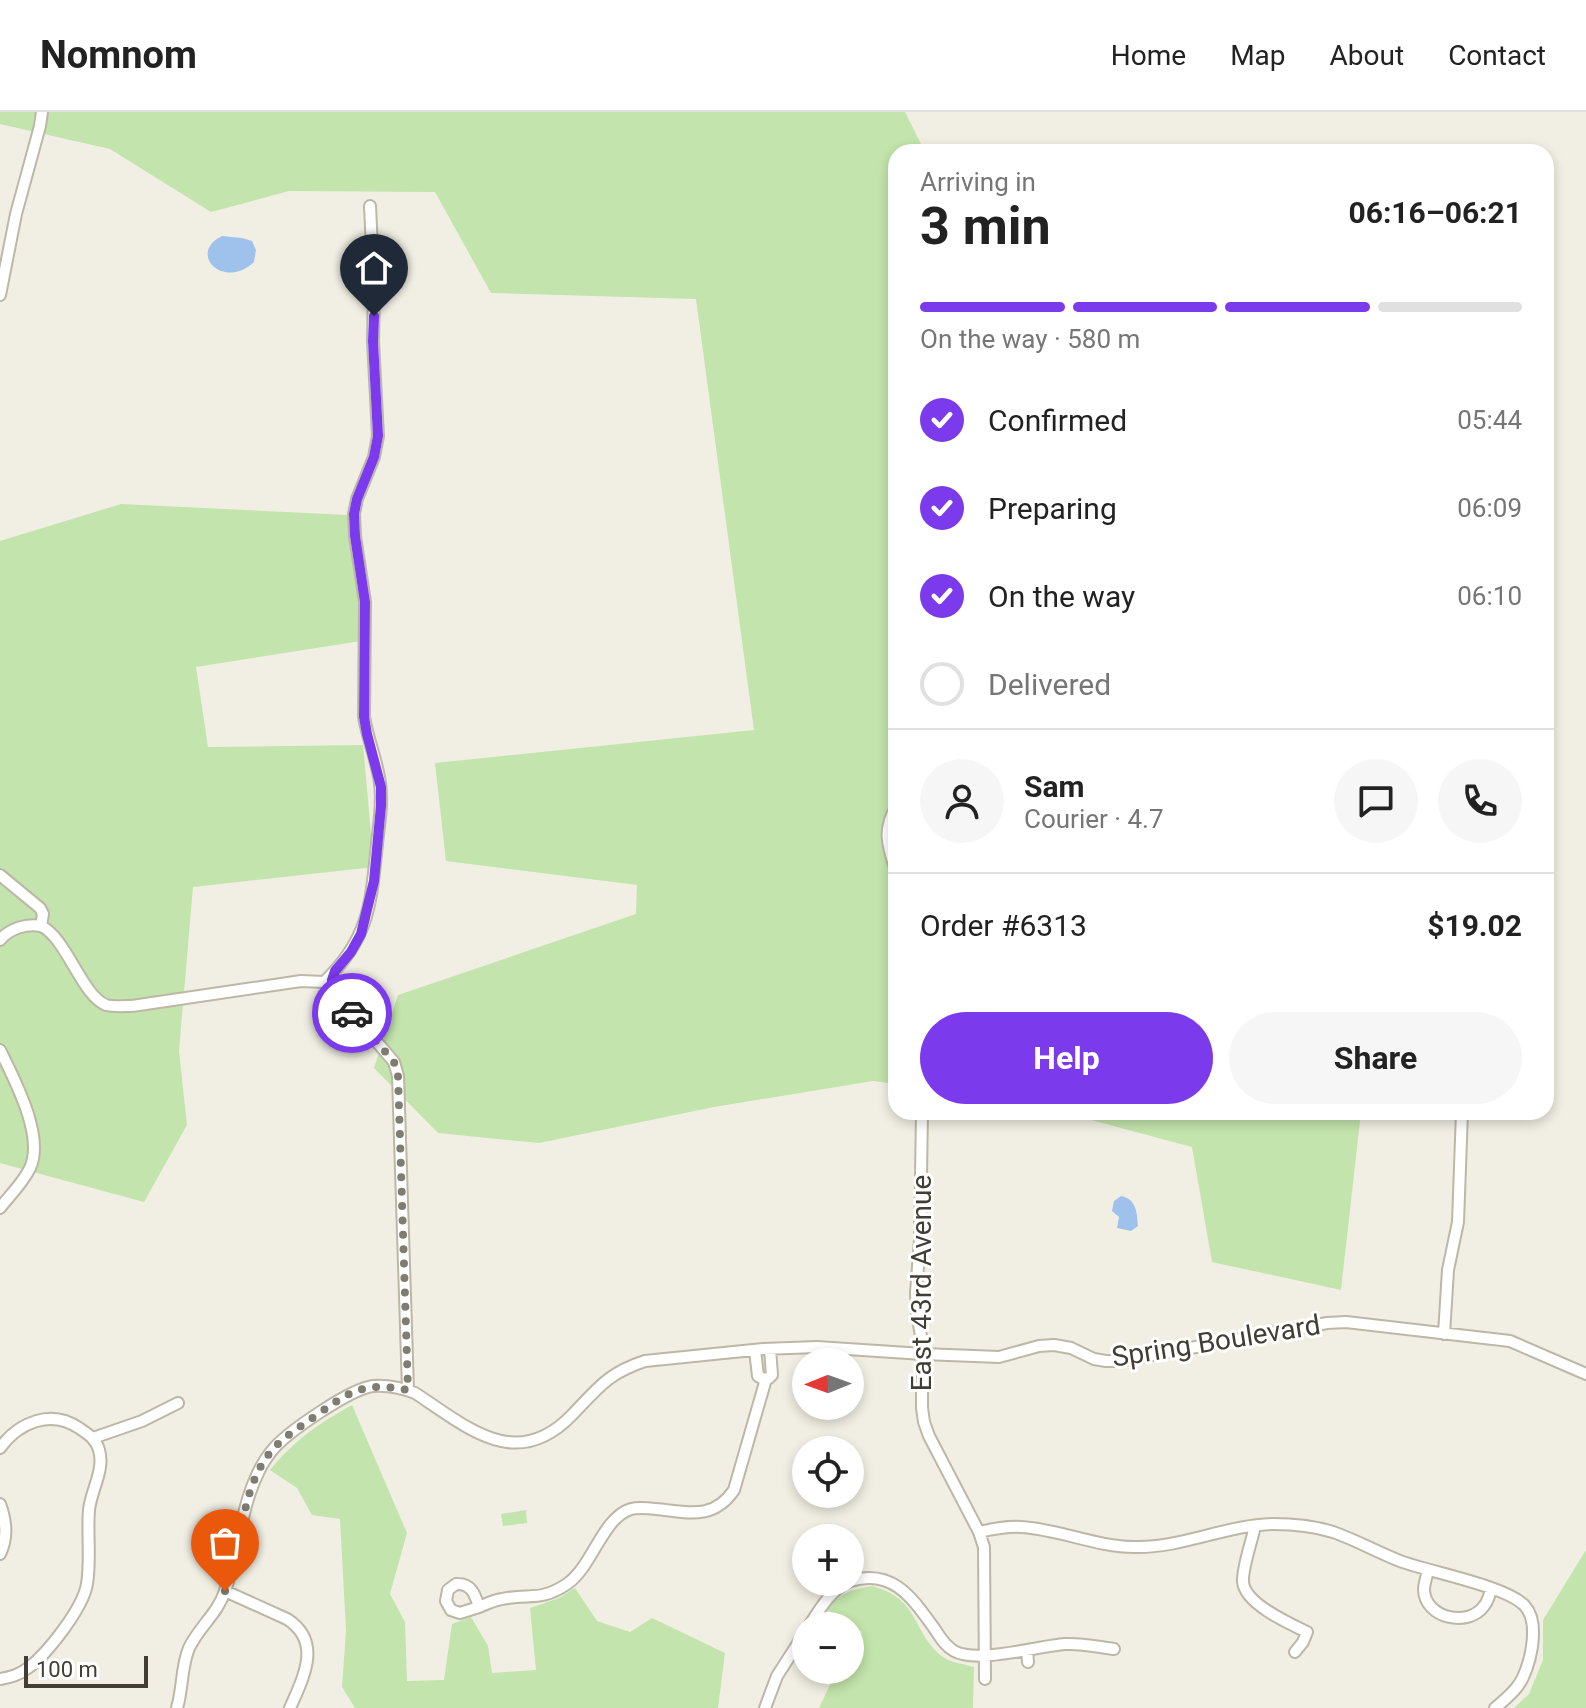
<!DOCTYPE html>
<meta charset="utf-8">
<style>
body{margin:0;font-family:Roboto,sans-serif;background:#f6f6f6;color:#222;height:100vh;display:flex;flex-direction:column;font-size:30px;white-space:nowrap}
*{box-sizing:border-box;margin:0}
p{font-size:26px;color:#767676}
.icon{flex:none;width:44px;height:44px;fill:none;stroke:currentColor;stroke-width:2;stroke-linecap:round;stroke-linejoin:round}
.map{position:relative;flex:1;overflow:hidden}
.panel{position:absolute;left:888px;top:32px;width:666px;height:976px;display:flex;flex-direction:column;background:#fff;border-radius:24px;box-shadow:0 4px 12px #0003}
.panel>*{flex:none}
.needle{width:52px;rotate:269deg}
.fabs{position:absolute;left:792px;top:1236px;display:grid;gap:16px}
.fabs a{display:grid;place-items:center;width:72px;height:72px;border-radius:50%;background:#fff;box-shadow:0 4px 12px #0003;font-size:40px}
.scale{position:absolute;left:24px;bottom:20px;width:124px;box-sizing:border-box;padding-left:8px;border:4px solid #423e33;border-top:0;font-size:22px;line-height:28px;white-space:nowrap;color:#423e33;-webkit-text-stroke:6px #fff;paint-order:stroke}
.pin{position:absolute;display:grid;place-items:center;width:68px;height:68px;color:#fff;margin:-82px -34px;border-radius:50% 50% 50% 0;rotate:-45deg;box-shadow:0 0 8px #0007}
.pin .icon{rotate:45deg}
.courier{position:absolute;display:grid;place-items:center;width:80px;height:80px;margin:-40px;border:6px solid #7c3aed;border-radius:50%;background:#fff;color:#222;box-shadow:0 2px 10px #0007}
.headline em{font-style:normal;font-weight:700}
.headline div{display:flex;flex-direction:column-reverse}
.headline{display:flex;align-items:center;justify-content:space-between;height:136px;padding:0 32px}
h1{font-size:52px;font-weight:700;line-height:60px}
.bar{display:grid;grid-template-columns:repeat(4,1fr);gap:12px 8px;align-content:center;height:96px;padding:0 32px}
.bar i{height:10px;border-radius:6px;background:#e0e0e0}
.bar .active{background:#7c3aed}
.bar p{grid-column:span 4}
.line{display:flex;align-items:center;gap:20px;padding:0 32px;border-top:2px solid #e0e0e0}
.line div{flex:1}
.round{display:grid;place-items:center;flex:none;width:84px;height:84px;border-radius:42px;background:#f6f6f6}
ol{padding:0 32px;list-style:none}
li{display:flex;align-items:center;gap:24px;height:88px}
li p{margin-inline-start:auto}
li .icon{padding:8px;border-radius:50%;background:#7c3aed;color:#fff;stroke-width:4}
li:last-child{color:#767676}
li i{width:44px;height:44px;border:4px solid #e0e0e0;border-radius:50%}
.primary-button{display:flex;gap:16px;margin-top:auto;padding:16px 32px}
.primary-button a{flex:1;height:92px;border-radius:48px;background:#7c3aed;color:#fff;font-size:32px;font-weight:700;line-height:92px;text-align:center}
.primary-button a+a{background:#f6f6f6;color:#222}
header{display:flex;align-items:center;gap:48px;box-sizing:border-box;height:112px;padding:0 40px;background:#fff;border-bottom:2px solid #e0e0e0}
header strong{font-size:38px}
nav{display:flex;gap:44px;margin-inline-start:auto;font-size:28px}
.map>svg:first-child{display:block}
.green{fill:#c3e4ac}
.water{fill:#9fc2ed}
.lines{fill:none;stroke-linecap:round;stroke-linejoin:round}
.street-casing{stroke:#bcb7a6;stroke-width:14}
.street{stroke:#fff;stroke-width:10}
.done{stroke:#7f7c71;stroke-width:8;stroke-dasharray:0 14.4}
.route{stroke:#7c3aed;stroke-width:10}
.labels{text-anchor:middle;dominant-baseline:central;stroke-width:6;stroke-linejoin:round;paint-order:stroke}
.street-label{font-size:28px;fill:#423e33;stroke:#fff}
</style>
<header>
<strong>Nomnom</strong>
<nav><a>Home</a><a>Map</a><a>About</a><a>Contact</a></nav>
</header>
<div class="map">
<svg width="1586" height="1596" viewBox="0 0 1586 1596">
<rect width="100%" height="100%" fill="#f1efe3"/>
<!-- green -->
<path class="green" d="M0,0H905L925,40H896V972L873,969L714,995L539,1031L438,1021L374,956L398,883L636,802L637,773L446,749L435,651L754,618L696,187L491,181L435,80L289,79L211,100L110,37L0,12Z
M121,392L348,403L359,470L361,529L196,555L208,635L363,633L374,755L193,775L179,939L187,1013L144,1090L0,1051V429Z
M1061,1000H1361L1341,1178L1212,1150L1192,1035Z
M352,1293L407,1421L390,1482L405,1510L407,1569L444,1568L452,1512L471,1505L488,1534L492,1561L536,1558L530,1496L559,1486L575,1476L597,1509L630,1520L652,1506L725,1541L718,1596H355L342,1575L346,1519L340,1407L312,1403L297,1376L270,1358C296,1327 318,1312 352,1293Z
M526,1398L527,1411L503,1414L501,1402Z
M1586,1438V1596H1514L1529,1582L1543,1548V1508Z
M872,1474C921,1487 911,1520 943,1545C951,1551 965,1552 974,1555L973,1596H819L837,1558H850V1534L862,1520L826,1497C841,1481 850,1478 872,1474Z"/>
<!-- water -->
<path class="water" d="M222,124L242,126L252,129L256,138L254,150C223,179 187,141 222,124Z
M1121,1084C1137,1087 1137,1102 1138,1114L1131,1119L1117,1116L1119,1105L1112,1099L1114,1089Z"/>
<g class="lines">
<!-- street casing -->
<g class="street-casing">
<path id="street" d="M370,94L374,179L373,229L378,324L374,345L357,387L354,402L355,424L365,490L364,605C368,628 377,649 380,671C383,691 379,712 377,732C371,792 369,827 324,870L335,881L394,950L398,964L408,1278
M0,183L16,102L40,14L42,0
M896,695C882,719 888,734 896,759
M0,763L40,796L43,802L41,814C66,825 82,884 106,893C114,895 124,894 132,894L301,869L324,870
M0,828C9,817 26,811 41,814
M0,938C14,967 45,1024 30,1056C23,1071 10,1083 0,1096
M922,1000L920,1128L916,1181L917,1201L922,1230V1296L924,1310L929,1324L979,1420L984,1435L985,1567
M1444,1222L1448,1158L1458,1110L1462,1000
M755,1238L758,1264L763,1267L769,1266L772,1263L770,1237
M93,1326L142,1309L178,1291
M0,1336C19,1310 51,1297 79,1316C88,1322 96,1327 99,1338C105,1358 91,1378 89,1398C87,1422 91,1447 87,1472C83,1496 48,1541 28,1556C19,1563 11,1565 0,1567
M0,1392C6,1408 8,1426 0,1442
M1255,1414C1252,1429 1242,1456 1243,1470C1245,1492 1290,1512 1307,1520L1303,1530L1295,1540
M979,1420C993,1417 1007,1414 1021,1415C1059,1417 1096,1435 1135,1435C1182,1436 1226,1413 1273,1412C1292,1412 1314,1414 1333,1420C1356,1428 1377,1440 1400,1449C1429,1460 1507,1474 1525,1494C1541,1512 1530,1559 1517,1575C1511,1583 1502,1590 1495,1596
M1428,1458C1427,1464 1424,1471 1424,1478C1425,1506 1468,1516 1484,1494C1488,1489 1490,1482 1491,1476
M850,1469C893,1456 912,1486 934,1516C940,1525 945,1534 954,1539C977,1552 1038,1534 1065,1532C1081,1531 1098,1535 1114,1537
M225,1479L287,1507C323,1530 303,1566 290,1596
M479,1495L460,1501L451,1498L446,1489L448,1478L456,1472C471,1471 475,1482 479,1495C486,1492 494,1488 502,1487C530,1481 540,1490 567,1472C593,1454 602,1406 631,1397C639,1395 647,1396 656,1397C687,1400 713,1409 734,1378L766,1267
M809,1514C820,1497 830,1479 848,1470
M1027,1538L1028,1550
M177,1596C183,1576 181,1555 189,1536C199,1515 218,1501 225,1479C239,1440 240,1398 258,1361C262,1352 268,1343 275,1335C291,1318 350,1277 373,1274C386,1273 402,1276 415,1281C467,1315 516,1361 572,1303C598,1276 608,1261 645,1249L763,1237L817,1235L923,1242L999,1245L1039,1234L1054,1233L1071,1236L1094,1247L1106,1249H1119L1327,1211L1346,1210L1510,1229L1586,1262
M765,1596L777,1564L806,1519"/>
</g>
<!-- street -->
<use href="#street" class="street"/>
</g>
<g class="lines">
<!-- done -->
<path class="done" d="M225,1479C229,1468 233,1456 236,1444C244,1406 247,1366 274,1336C286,1323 303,1313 318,1302C352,1278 364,1270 408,1278L398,964L394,950L352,901"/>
<!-- route -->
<path class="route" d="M352,901L335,881L332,868L335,859L351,840L361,822L374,769L381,694V675L367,622L364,605L365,490L355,424L354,402L357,387L374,345L378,324L373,229L374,204"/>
</g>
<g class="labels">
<!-- street labels -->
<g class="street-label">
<text transform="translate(921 1171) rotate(-90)">East 43rd Avenue</text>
<text transform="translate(1216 1229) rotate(-9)">Spring Boulevard</text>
</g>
</g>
</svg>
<div class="fabs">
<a><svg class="needle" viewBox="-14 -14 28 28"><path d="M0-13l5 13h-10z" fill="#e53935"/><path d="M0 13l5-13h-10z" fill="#767676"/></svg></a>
<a><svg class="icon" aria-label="locate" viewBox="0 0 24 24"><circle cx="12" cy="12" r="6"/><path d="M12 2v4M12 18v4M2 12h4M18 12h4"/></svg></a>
<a>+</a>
<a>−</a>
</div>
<div class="scale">100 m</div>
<div class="pin" style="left:225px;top:1479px;background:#ea580c"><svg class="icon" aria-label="bag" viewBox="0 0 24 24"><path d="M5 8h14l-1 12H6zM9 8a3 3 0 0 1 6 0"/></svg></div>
<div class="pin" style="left:374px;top:204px;background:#1f2937"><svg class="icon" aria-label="home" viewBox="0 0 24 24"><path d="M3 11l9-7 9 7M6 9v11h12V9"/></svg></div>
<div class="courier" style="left:352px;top:901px"><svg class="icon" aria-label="car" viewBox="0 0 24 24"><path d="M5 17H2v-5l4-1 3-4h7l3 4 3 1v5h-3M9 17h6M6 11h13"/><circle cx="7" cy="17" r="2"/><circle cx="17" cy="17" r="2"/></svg></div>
<section class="panel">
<div class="headline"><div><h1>3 min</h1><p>Arriving in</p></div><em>06:16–06:21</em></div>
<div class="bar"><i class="active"></i><i class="active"></i><i class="active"></i><i></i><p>On the way · 580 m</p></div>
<ol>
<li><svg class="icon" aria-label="check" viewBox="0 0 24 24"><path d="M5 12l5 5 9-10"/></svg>Confirmed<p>05:44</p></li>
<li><svg class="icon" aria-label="check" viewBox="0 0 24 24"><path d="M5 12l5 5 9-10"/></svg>Preparing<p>06:09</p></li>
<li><svg class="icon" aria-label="check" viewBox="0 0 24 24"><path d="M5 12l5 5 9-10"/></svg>On the way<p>06:10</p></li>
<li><i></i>Delivered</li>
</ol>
<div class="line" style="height:144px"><a class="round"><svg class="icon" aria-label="person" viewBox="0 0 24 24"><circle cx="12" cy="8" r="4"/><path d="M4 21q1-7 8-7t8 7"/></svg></a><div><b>Sam</b><p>Courier · 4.7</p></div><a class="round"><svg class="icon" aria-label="chat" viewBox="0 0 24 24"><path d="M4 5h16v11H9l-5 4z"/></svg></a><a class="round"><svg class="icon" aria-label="phone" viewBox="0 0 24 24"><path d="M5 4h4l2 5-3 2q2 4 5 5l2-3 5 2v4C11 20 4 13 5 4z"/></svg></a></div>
<div class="line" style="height:104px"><div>Order #6313</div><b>$19.02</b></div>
<div class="primary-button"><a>Help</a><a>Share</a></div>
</section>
</div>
